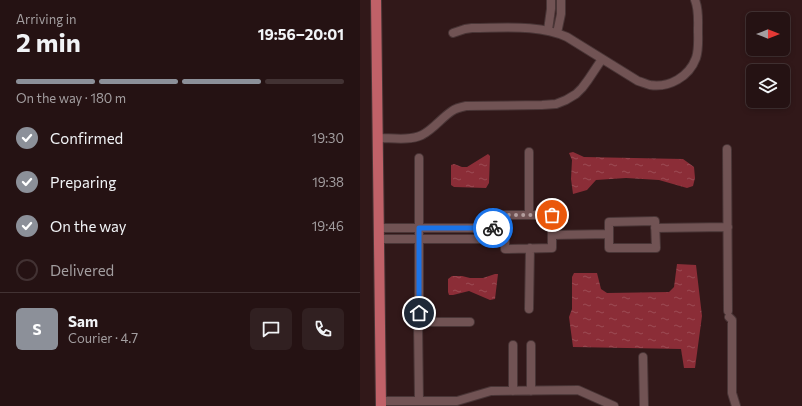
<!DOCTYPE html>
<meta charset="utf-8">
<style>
body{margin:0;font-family:Commissioner,sans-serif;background:#312021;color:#f1f3f6;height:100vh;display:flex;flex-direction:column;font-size:15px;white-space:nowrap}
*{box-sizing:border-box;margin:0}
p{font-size:13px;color:#a39ea0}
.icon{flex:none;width:22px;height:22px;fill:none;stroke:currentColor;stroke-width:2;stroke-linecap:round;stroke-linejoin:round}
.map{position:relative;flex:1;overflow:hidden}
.side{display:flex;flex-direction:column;background:#251213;width:360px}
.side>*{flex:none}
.needle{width:26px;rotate:90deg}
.buttons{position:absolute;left:386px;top:12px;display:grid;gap:8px}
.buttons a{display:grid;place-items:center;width:44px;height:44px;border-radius:6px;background:#251213;box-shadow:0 2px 6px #0003,0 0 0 1px #423233;font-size:20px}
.pin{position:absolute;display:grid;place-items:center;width:34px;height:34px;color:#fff;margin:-17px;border:2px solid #fff;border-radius:50%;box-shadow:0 1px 4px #0007}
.courier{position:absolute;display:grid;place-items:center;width:40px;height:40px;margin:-20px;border:3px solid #1a73e8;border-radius:50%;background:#fff;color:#222;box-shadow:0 1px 5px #0007}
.overview em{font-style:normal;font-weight:700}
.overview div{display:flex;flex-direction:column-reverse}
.overview{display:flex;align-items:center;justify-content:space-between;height:68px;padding:0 16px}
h1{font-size:26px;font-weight:700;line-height:30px}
.bar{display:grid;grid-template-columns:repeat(4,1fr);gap:6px 4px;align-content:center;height:48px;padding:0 16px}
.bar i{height:5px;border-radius:3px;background:#423233}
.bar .on{background:#8c9099}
.bar p{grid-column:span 4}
.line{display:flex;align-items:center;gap:10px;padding:0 16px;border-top:1px solid #423233}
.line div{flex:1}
.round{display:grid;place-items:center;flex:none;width:42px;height:42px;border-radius:6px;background:#312021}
ol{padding:0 16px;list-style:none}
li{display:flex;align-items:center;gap:12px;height:44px}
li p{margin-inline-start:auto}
li .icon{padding:4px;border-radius:50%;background:#8c9099;color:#fff;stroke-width:4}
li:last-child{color:#a39ea0}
li i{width:22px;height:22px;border:2px solid #423233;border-radius:50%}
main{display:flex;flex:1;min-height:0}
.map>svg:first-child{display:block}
.water{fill:url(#water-ripples)}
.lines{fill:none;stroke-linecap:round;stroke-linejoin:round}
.minor-casing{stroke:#493536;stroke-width:10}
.major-casing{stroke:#493536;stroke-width:12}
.minor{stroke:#715354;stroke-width:8}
.major{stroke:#c06168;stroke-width:10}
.done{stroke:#b39e9e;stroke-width:4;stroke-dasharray:0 7.2}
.route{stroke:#1a73e8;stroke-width:5}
</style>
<main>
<section class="side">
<div class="overview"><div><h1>2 min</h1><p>Arriving in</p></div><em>19:56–20:01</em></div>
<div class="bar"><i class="on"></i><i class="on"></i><i class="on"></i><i></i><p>On the way · 180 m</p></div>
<ol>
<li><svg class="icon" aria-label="check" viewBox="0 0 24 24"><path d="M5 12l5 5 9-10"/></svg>Confirmed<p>19:30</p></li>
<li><svg class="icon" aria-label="check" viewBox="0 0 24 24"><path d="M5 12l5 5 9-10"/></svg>Preparing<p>19:38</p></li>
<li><svg class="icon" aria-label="check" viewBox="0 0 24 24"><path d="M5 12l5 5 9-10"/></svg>On the way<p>19:46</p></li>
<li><i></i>Delivered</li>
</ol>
<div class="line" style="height:72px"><b class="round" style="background:#8c9099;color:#fff">S</b><div><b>Sam</b><p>Courier · 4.7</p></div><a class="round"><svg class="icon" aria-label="chat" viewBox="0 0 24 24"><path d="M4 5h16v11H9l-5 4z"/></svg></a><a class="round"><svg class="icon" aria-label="phone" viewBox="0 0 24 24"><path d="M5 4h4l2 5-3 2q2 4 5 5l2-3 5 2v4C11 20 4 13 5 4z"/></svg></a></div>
</section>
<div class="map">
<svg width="442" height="406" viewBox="0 0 442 406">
<defs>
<pattern id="water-ripples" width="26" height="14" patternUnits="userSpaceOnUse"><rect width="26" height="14" fill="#8b2d37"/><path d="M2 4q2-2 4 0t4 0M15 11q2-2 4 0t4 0" fill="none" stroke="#9c4b54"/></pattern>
</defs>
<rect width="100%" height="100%" fill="#311819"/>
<!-- water -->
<path class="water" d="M213,152L224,157L323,159L334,167L335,178L333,186L327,188L299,180L266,178L236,180L227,190L213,194L211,179L212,160L209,153Z
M128,154L130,156L129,183L126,188L94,187L91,185V165L94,164L102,167H107Z
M317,264L336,265L342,316L335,368H324L321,349L213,347L209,317L212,309V277L214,273H237L241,289L247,293L309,292L314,287Z
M135,274H138L135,299L130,300L109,291L93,295H89L88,292V279L92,276H102L110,278H123Z"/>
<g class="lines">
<!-- minor casing -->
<g class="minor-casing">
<path id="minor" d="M188,30L191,9V0
M93,33L105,29L112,28C143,28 179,24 207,37L278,81C282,82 286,84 290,85C309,88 329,77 336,58C339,49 338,39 338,30C338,20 339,10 335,0
M197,33L201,14V0
M18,138C32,138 49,141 62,135C74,129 81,118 92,111C96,108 101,107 106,106L182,105L196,104L206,100L216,94L222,88L228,80L242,59
M367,149L368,311
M169,152V215
M59,158V313
M145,215H192V248L145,249Z
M295,221L296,248H249V222Z
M18,228H145
M295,228L368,227
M192,235L249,234
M19,239H145
M169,309L170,248
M369,317L372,320V393L376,406
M153,345V391
M171,345V391
M283,357L284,406
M20,401H97L131,391L218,390L254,406
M59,401L58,322H110"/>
</g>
<!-- major casing -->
<g class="major-casing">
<path id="major" d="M16,0L21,406"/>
</g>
<!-- minor -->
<use href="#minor" class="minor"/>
<!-- major -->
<use href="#major" class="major"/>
</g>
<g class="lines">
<!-- done -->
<path class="done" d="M133,228H145V215H192"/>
<!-- route -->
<path class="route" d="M59,313V228H133"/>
</g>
</svg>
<div class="buttons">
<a><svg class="needle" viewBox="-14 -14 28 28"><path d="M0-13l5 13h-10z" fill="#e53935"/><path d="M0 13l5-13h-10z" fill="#a39ea0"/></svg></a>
<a><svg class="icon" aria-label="layers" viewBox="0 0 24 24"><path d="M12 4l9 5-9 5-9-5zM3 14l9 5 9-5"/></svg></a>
</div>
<div class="pin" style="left:192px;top:215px;background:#ea580c"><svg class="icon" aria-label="bag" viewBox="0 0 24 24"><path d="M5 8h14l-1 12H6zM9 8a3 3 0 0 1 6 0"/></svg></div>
<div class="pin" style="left:59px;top:313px;background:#1f2937"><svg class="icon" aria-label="home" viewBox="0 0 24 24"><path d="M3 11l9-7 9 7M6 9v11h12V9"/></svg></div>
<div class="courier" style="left:133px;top:228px"><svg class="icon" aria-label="bike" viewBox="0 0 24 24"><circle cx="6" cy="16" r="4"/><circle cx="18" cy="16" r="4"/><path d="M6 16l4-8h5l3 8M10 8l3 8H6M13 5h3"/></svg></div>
</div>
</main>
